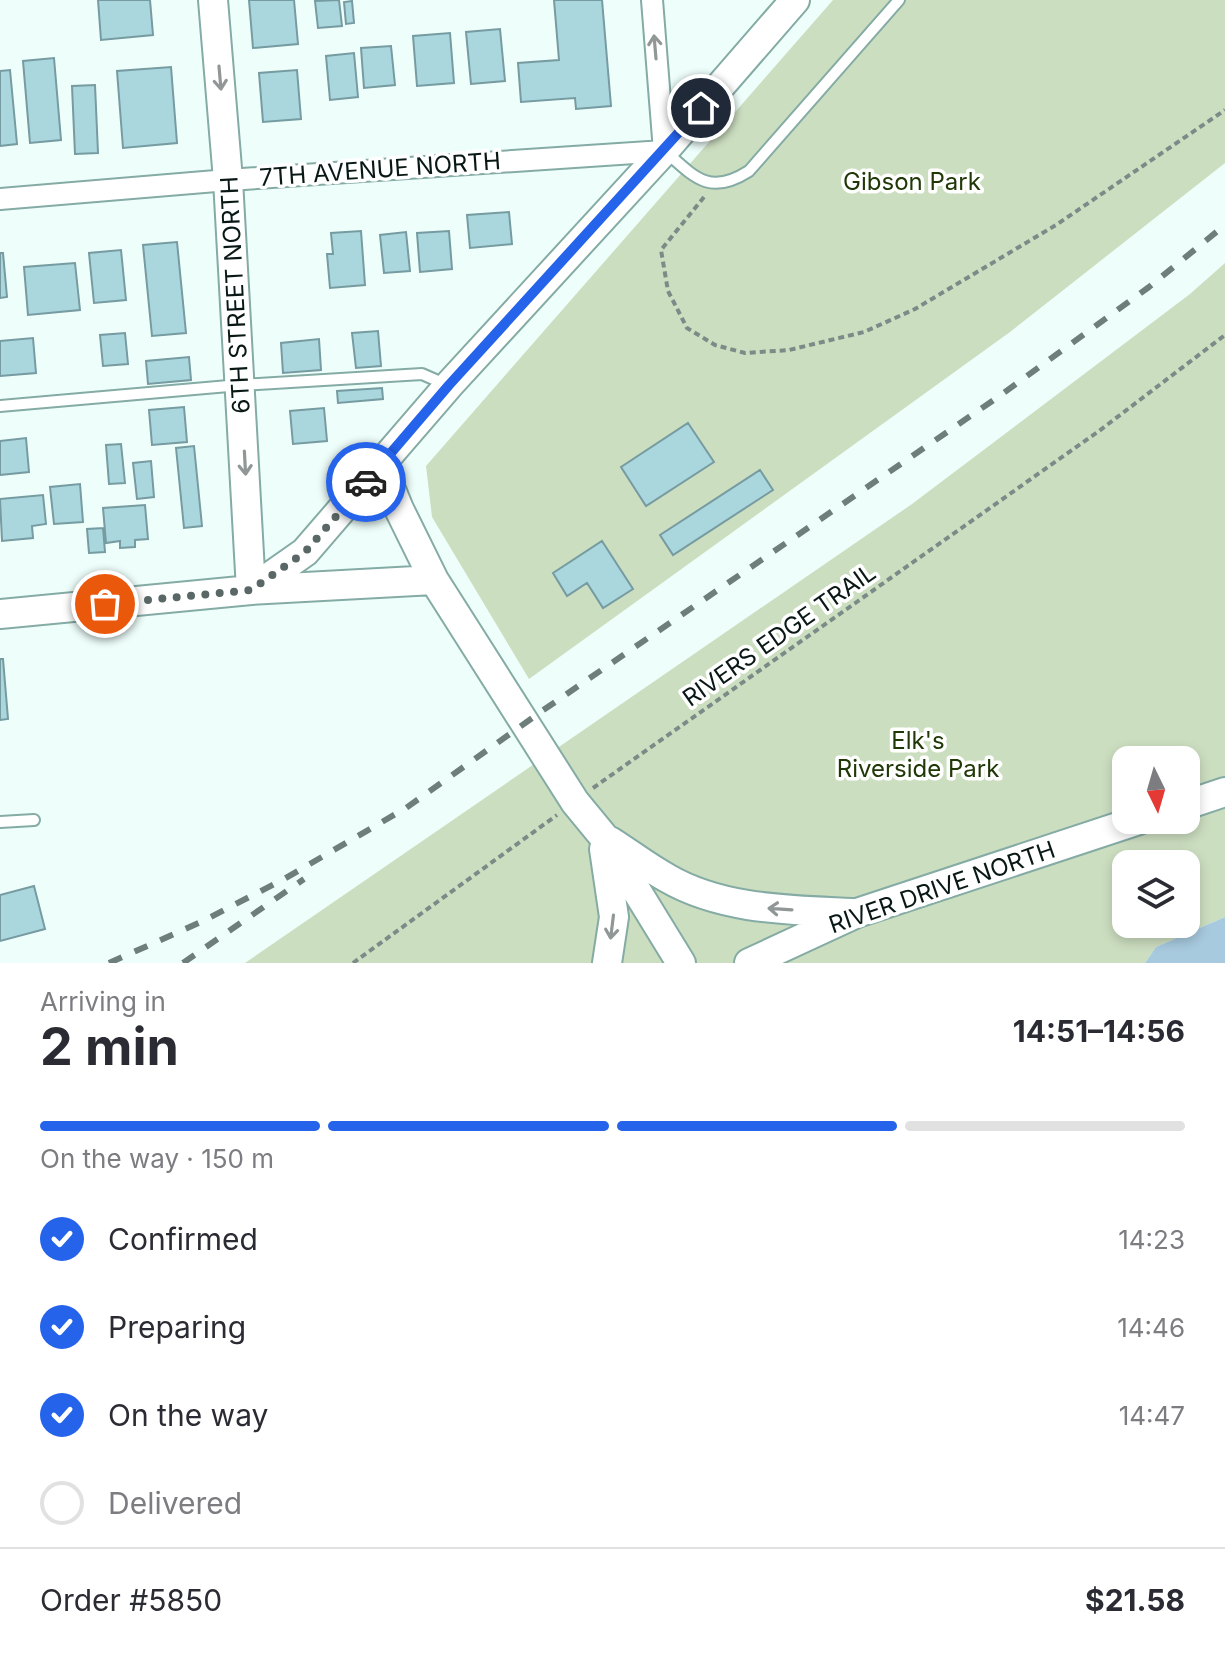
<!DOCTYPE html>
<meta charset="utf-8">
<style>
body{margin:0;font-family:Inter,sans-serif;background:#f2f2f3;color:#2b2b33;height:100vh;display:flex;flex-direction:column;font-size:30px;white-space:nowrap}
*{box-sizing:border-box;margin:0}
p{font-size:26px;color:#7c7c81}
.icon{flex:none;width:44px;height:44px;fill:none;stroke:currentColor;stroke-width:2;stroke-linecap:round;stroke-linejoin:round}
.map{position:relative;height:963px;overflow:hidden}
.details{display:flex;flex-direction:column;background:#fff;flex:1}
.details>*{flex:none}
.needle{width:52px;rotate:175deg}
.buttons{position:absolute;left:1112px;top:746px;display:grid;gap:16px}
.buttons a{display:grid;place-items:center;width:88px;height:88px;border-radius:16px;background:#fff;box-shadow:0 4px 12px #0003;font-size:40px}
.pin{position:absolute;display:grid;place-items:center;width:68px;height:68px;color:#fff;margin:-34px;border:4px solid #fff;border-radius:50%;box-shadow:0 2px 8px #0007}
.courier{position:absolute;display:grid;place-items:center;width:80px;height:80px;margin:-40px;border:6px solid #2563eb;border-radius:50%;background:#fff;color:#222;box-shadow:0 2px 10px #0007}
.overview em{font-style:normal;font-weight:700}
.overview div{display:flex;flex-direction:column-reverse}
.overview{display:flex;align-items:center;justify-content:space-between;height:136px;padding:0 40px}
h1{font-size:52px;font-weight:700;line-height:60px}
.bar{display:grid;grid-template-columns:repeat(4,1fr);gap:12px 8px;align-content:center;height:96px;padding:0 40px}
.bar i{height:10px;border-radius:6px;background:#e1e1e2}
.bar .on{background:#2563eb}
.bar p{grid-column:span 4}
.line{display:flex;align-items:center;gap:20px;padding:0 40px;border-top:2px solid #e1e1e2}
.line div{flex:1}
ol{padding:0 40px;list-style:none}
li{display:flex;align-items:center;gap:24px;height:88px}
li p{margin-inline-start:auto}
li .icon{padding:8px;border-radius:50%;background:#2563eb;color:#fff;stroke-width:4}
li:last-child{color:#7c7c81}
li i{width:44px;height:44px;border:4px solid #e1e1e2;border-radius:50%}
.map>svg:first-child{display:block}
.green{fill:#ccdec0;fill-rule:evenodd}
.water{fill:#a8cadf}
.building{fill:#aad7de;stroke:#769ba1;stroke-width:2}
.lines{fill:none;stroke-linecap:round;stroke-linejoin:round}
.lane-casing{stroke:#85aba5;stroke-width:14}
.street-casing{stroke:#85aba5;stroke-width:24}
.secondary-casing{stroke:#85aba5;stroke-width:32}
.path{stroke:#7b8b88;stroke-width:4;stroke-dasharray:6 4;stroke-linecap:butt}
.lane{stroke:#fff;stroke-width:10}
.street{stroke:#fff;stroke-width:20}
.secondary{stroke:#fff;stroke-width:28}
.rail{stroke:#6e7e7b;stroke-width:6;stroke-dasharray:14 14;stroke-linecap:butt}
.oneway{stroke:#909796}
.done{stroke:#596866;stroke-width:8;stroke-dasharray:0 14.4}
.route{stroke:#2563eb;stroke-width:10}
.labels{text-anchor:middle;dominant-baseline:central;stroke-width:7;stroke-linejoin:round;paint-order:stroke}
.street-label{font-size:24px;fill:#091815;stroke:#fff}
.park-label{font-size:24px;fill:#203807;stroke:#fff}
</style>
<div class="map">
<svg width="1225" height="963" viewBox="0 0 1225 963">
<rect width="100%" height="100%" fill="#eefefb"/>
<!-- green -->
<path class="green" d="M833,0H1225V163L1010,332L529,679L432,517L426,466Z
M1225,263V917L1156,947L1145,963H245L912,504L1190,294ZM1126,760H1186V820H1126ZM1126,864H1186V924H1126Z"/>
<!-- water -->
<path class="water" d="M1225,917V963H1145L1156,947Z"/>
<!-- building -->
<path class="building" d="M98,0H150L153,35L101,40Z
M249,0H294L298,44L253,48Z
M339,0L342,26L318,28L315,1Z
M554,0H602L611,106L576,109L575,98L521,102L518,63L559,60Z
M352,1L354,23L346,24L344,2Z
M500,29L505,81L471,84L466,32Z
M450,33L454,83L417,86L413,36Z
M391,46L395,85L364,88L361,48Z
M354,53L358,97L330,100L326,56Z
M54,58L61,140L30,143L23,61Z
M171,67L177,143L123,148L117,71Z
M10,70L17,144L0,146V71Z
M297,70L301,119L263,122L259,73Z
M95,85L98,153L75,154L72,86Z
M509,212L512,244L470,248L467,215Z
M361,231L365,285L330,288L327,254H333L331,233Z
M449,231L452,269L420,272L417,233Z
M406,232L410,271L384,273L380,235Z
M177,242L186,333L152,336L143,245Z
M121,250L126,300L94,303L89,253Z
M0,253H3L7,297L0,298Z
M75,263L80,310L28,315L24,267Z
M378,331L381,366L356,368L352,333Z
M125,333L128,364L103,366L100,335Z
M33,338L36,373L0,376V341Z
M319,339L321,370L283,373L281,343Z
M189,357L191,380L148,384L146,361Z
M382,388L383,399L338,403L337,391Z
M184,407L187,442L152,445L149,410Z
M324,408L327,441L293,444L290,411Z
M688,423L714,462L646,506L621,467Z
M26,438L29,472L0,475V441Z
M121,444L125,483L109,484L106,445Z
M194,446L202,526L184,528L176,448Z
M151,461L154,497L137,499L133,463Z
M760,470L773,490L673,555L660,535Z
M80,484L83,522L54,524L50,487Z
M43,495L46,524L32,526L33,538L2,541L0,499Z
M145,505L148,539L135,540V547L120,548V541L106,543L103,508Z
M103,528L105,552L89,553L87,529Z
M602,541L633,589L603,608L587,583L567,596L553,573Z
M0,659H3L8,719L0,720Z
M34,886L45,929L0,941V895Z"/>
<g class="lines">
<!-- lane casing -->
<g class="lane-casing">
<path id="lane" d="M665,151C695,178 710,196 749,171L899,0
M0,406L240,385L422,374L447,385
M0,822L34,820"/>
</g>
<!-- street casing -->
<g class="street-casing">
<path id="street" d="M0,199L228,180L664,151L652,0"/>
</g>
<!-- secondary casing -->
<g class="secondary-casing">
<path id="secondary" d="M213,0L228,180L251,590
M381,465L399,509L434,580L575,802L603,836L681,963
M251,590L305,552L449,385L664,151L795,0
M0,614L251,590L434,580
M1186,805L1225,792
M610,841C629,853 647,867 667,878C722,910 790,910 852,913
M604,849L614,917L607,963
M749,963L857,913L1139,820"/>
</g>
<!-- path -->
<path class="path" d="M704,197L661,250L668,291L687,328L715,345L745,353L789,350L864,332L915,309L1056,225L1225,110
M593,788L1099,431L1225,335
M353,963L557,815"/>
<!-- lane -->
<use href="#lane" class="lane"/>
<!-- street -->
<use href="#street" class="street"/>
<!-- secondary -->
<use href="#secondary" class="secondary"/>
<!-- rail -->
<path class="rail" d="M109,963L201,922L284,879L406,808L542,711L998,397L1149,287L1225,225
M183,963L304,879"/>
</g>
<!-- one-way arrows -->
<defs><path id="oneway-shaft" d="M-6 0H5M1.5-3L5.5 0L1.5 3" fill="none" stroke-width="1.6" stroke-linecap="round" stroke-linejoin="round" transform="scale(2)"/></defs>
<g class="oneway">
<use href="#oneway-shaft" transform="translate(655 47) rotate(-95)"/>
<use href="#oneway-shaft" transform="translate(220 78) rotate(85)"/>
<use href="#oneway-shaft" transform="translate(245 463) rotate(87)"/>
<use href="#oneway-shaft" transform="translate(780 909) rotate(-176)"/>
<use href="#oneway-shaft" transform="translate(612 927) rotate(97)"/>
</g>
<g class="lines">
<!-- done -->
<path class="done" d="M105,604L251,590L305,552L366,482"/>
<!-- route -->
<path class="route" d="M366,482L449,385L701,108"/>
</g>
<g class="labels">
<!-- street labels -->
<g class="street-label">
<text transform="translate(380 169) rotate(-4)">7TH AVENUE NORTH</text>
<text transform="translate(235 295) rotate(-93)">6TH STREET NORTH</text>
<text transform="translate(779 635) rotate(-35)">RIVERS EDGE TRAIL</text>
<text transform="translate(942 887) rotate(-19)">RIVER DRIVE NORTH</text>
</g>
<!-- park labels -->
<g class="park-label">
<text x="912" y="181">Gibson Park</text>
<text x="918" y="740">Elk's<tspan x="918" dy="28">Riverside Park</tspan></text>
</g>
</g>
</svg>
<div class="buttons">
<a><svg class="needle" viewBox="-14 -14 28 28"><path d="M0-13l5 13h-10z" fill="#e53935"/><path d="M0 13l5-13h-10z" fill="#7c7c81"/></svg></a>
<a><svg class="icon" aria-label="layers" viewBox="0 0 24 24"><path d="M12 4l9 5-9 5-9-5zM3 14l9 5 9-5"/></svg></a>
</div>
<div class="pin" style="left:105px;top:604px;background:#ea580c"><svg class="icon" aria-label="bag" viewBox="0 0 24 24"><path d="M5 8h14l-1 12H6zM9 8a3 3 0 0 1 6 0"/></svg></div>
<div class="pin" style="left:701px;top:108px;background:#1f2937"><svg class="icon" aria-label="home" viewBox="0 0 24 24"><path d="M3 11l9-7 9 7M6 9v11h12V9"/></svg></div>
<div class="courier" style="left:366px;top:482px"><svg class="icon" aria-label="car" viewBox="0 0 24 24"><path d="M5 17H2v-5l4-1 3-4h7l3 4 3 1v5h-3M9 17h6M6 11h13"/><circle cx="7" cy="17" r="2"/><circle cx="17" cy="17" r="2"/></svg></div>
</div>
<section class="details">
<div class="overview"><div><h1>2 min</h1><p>Arriving in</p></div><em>14:51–14:56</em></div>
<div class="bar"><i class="on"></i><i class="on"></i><i class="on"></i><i></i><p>On the way · 150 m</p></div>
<ol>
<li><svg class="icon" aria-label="check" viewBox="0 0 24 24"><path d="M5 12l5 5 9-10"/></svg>Confirmed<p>14:23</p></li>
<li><svg class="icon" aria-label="check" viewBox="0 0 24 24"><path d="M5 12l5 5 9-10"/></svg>Preparing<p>14:46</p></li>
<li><svg class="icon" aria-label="check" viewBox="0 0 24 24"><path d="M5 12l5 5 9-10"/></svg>On the way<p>14:47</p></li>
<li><i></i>Delivered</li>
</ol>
<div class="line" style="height:104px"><div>Order #5850</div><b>$21.58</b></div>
</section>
